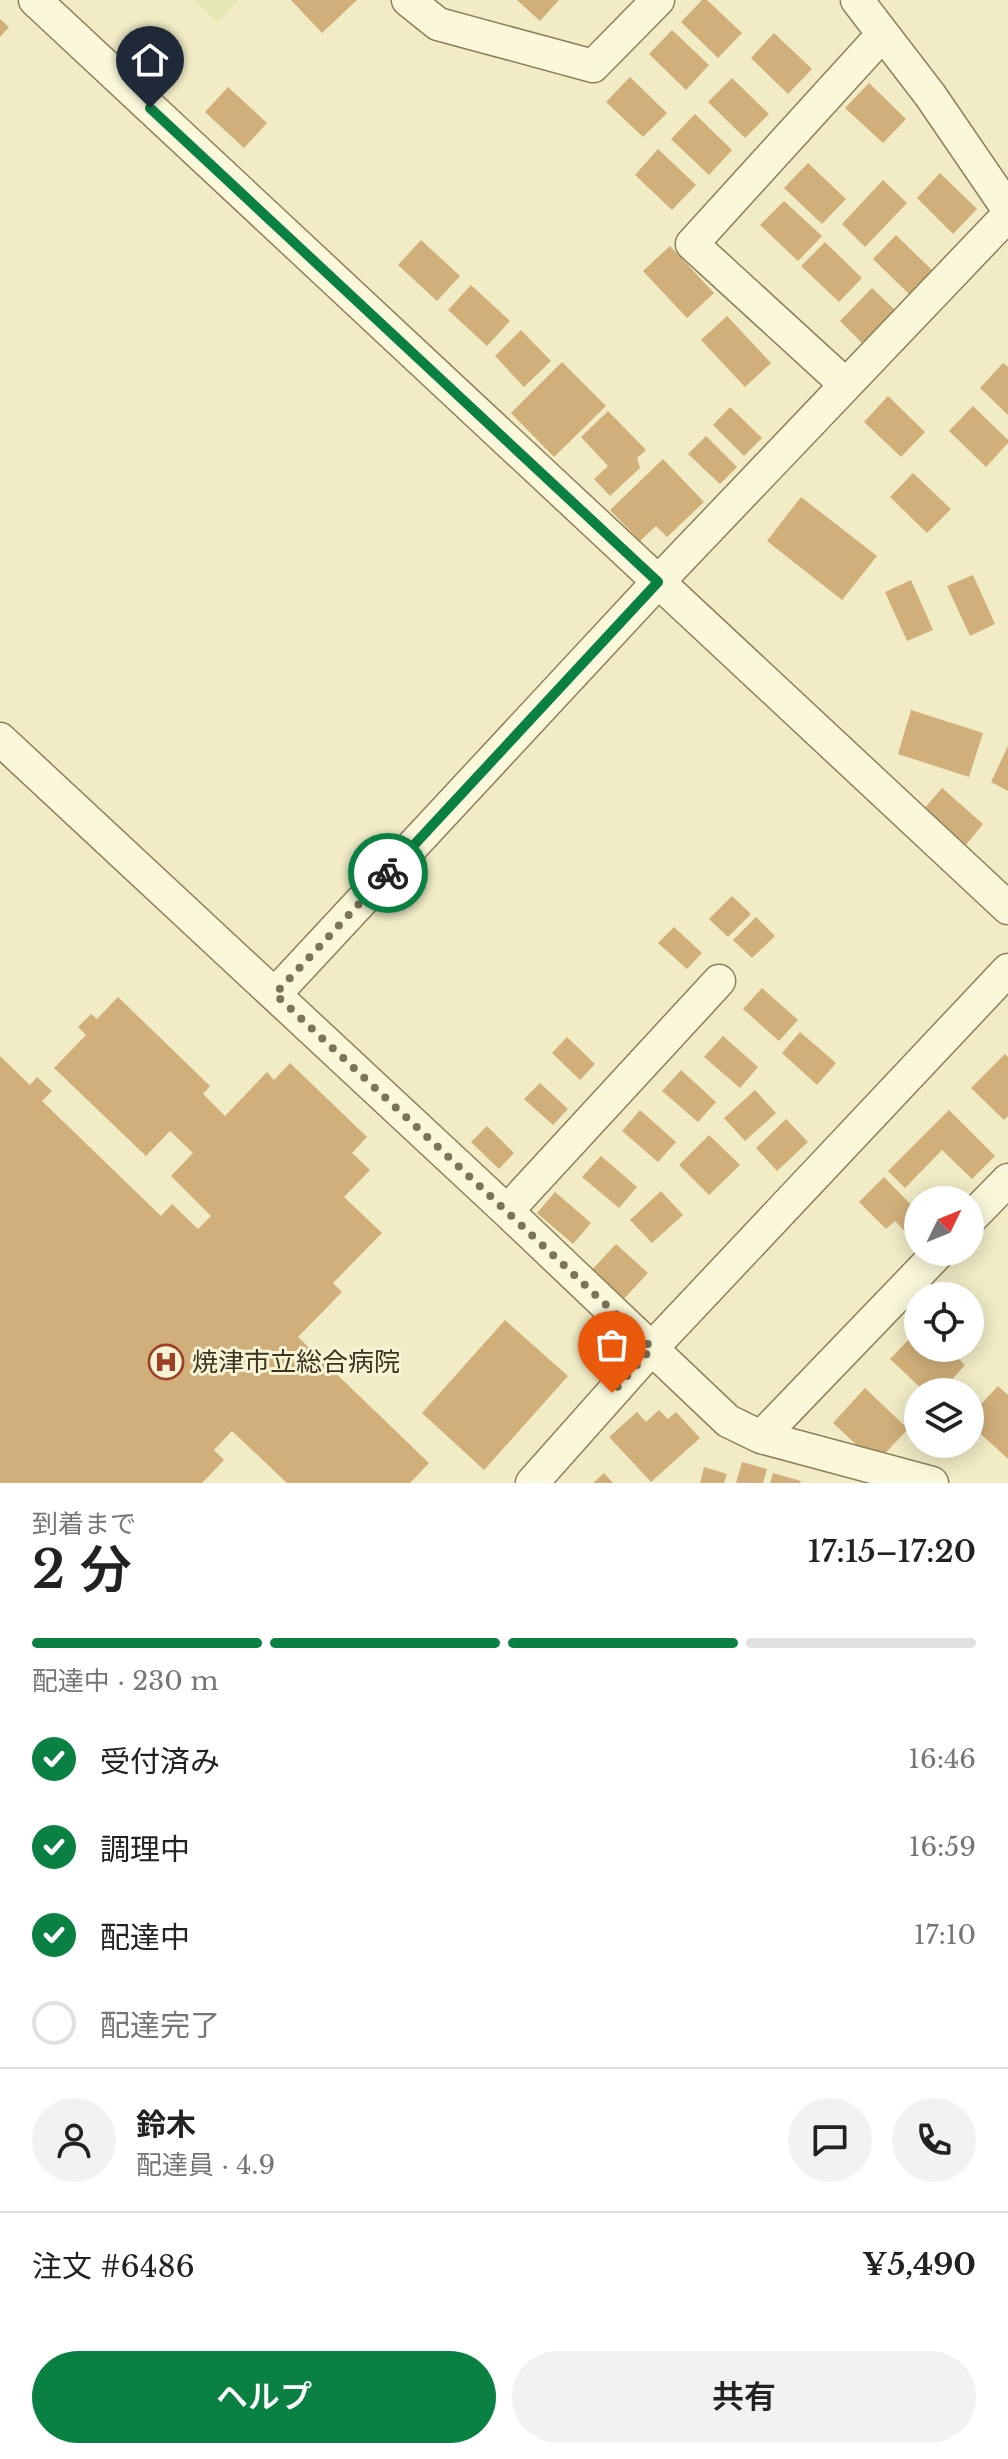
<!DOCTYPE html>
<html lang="ja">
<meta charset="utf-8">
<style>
body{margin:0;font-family:"Libre Baskerville","Noto Sans JP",serif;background:#f2f2f2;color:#222;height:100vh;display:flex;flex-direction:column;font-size:30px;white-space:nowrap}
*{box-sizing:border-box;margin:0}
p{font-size:26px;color:#767676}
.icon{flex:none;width:44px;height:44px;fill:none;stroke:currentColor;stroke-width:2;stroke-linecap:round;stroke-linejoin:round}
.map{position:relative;height:1483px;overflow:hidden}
.sheet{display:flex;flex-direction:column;background:#fff;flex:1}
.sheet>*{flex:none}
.needle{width:52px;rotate:47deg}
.buttons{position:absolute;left:904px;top:1186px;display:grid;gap:16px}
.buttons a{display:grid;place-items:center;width:80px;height:80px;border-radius:50%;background:#fff;box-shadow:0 4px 20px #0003;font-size:40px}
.pin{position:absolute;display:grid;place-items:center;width:68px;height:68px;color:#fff;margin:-82px -34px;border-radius:50% 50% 50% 0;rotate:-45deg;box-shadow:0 0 8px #0007}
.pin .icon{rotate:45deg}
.courier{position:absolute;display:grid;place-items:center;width:80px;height:80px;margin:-40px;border:6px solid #0b8043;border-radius:50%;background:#fff;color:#222;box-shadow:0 2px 10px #0007}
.head em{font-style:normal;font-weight:600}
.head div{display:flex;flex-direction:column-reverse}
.head{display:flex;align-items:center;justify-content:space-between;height:136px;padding:0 32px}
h1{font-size:52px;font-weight:600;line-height:60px}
.bar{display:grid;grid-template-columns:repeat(4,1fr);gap:12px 8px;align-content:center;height:96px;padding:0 32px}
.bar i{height:10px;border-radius:6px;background:#e0e0e0}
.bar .active{background:#0b8043}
.bar p{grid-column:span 4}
.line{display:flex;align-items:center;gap:20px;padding:0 32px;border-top:2px solid #e0e0e0}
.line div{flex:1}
.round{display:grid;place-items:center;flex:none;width:84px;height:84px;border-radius:42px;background:#f2f2f2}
ol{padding:0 32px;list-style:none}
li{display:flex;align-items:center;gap:24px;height:88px}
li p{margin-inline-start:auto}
li .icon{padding:8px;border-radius:50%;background:#0b8043;color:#fff;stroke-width:4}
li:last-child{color:#767676}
li i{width:44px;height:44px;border:4px solid #e0e0e0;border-radius:50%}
.cta{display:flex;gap:16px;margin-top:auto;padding:16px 32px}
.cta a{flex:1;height:92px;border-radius:48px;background:#0b8043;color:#fff;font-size:32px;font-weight:600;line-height:92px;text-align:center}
.cta a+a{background:#f2f2f2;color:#222}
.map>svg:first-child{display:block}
.farmland{fill:#e5e7b3}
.building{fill:#d0af7a}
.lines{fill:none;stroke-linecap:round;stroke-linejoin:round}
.minor-casing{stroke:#8d805b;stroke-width:35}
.minor{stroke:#faf7da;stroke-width:32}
.done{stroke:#7c7459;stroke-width:8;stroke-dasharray:0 14.4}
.route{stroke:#0b8043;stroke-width:10}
.labels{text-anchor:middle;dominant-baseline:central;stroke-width:6;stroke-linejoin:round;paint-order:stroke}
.poi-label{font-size:26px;fill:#3d331f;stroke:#f7f4d6;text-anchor:start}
</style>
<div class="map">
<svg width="1008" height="1483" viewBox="0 0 1008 1483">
<rect width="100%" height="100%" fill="#f1ecc6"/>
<!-- farmland -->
<path class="farmland" d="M194,0H238L218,22Z"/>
<!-- building -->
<path class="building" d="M291,0H357L322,33Z
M517,0H559L540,21Z
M702,0H707L742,33L718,58L681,22Z
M0,19L9,27L0,37Z
M672,30L709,65L686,90L649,54Z
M774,33L812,69L788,94L751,58Z
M630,77L667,113L643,137L606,102Z
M732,78L769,114L745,138L708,102Z
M869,83L906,119L883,143L845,108Z
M228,87L267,123L244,148L205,112Z
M695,114L732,150L709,175L671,139Z
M658,149L696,185L672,210L635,175Z
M808,163L846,199L822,224L784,188Z
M940,173L977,209L953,234L917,198Z
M883,180L907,203L865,247L842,224Z
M784,201L822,236L798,261L760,225Z
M896,235L933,271L910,295L873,259Z
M421,240L460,276L437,301L398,265Z
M825,242L862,278L839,302L801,266Z
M670,246L714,293L687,318L643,271Z
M471,285L510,321L487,346L448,310Z
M872,288L895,310L862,343L840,321Z
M727,316L771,363L745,387L701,340Z
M521,330L551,361L524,387L495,356Z
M562,362L606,406L554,457L511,413Z
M1003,363L1008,367V415L980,388Z
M888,396L925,432L901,457L864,422Z
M973,406L1008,440V443L986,467L949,431Z
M730,407L762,438L744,456L713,425Z
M608,411L646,450L637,458L640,468L610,496L594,479L608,466L581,437Z
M706,436L737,467L720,484L688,454Z
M663,459L704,502L667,537L656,526L640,541L610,510Z
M913,473L951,509L927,533L890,497Z
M801,497L877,556L842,600L767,541Z
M973,575L995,624L970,636L947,586Z
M911,580L933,630L907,641L885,592Z
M911,710L983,733L969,777L898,754Z
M1008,746V791L991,782Z
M942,788L983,824L965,846L923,810Z
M732,896L751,914L728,937L709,919Z
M756,917L775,936L752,958L733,940Z
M674,927L702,953L687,969L658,943Z
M762,988L798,1020L779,1041L743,1009Z
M118,997L210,1086L203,1094L225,1116L267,1072L274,1080L290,1063L367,1137L352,1153L370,1170L344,1197L382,1233L333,1283L342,1292L298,1337L429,1463L410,1483H287L232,1431L214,1450L224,1460L202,1483H0V1056L30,1085L37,1077L52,1091L42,1101L161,1216L172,1204L198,1229L211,1216L171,1176L193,1153L170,1131L146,1156L54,1068L86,1035L78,1027L91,1014L97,1019Z
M800,1032L836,1063L817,1085L782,1053Z
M723,1036L758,1067L740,1088L704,1057Z
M567,1037L595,1064L580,1080L552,1053Z
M1005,1054L1008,1057V1116L1004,1120L971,1088Z
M681,1070L716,1102L698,1122L662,1091Z
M540,1083L568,1109L553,1125L524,1099Z
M755,1090L776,1113L745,1141L724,1118Z
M640,1110L676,1142L658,1162L622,1131Z
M949,1110L995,1156L972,1179L942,1150L905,1188L888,1171Z
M786,1119L808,1142L777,1171L756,1148Z
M487,1126L514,1153L499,1169L471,1142Z
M709,1135L740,1165L709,1195L679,1165Z
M601,1156L637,1187L619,1208L582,1177Z
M884,1177L918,1212V1239L915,1242L895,1221L886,1229L859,1202Z
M661,1191L683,1215L652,1243L630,1220Z
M555,1192L591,1223L573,1244L537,1213Z
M616,1244L648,1273L620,1303L589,1273Z
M505,1320L568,1376L484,1470L422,1413Z
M918,1330V1348H947L965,1365L941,1392H925L890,1359Z
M998,1386L1008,1395V1459L970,1424V1416Z
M865,1388L908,1429L876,1463L833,1423Z
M659,1410L668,1419L676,1412L700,1438L651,1482L609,1437L637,1412L646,1422Z
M742,1462L767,1469L763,1483H736Z
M704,1467L727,1474L724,1483H700Z
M604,1473L613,1483H593Z
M773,1473L801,1481L800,1483H770Z"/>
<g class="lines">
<!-- minor casing -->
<g class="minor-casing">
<path id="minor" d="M35,0L1008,908
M408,0L438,24L593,66L658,0
M857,0L930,95L1008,209
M846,385L692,244L883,34
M0,739L507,1211L728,1421L761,1437L932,1483
M275,994L658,582L1008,215
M507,1211L719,981
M970,1219L1008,1180
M761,1437L939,1252
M532,1483L652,1348L1008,970"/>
</g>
<!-- minor -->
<use href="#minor" class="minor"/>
</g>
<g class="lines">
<!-- done -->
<path class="done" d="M388,873L275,994L652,1348L612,1393"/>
<!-- route -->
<path class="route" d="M150,108L658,582L388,873"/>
</g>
<!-- icons -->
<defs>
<g id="hospital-ring" transform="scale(1.8)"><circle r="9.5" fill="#f7f4d6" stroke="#9f3f28" stroke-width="1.5"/><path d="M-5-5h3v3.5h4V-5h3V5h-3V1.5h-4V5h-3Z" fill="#9f3f28"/></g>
</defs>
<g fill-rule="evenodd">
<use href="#hospital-ring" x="166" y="1362"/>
</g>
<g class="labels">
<!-- poi labels -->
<g class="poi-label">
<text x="192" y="1362">焼津市立総合病院</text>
</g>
</g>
</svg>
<div class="buttons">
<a><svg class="needle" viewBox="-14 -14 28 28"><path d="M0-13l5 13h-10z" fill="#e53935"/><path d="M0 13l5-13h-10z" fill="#767676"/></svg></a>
<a><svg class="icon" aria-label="locate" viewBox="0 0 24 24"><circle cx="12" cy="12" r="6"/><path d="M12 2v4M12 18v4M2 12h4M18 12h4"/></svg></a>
<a><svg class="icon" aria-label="layers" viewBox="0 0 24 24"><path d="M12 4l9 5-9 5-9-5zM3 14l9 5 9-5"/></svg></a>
</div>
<div class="pin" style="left:612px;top:1393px;background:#ea580c"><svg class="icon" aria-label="bag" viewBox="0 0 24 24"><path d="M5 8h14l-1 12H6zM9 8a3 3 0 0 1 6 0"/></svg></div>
<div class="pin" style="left:150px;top:108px;background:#1f2937"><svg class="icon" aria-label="home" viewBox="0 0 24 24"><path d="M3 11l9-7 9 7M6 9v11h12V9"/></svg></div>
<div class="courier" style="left:388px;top:873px"><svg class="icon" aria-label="bike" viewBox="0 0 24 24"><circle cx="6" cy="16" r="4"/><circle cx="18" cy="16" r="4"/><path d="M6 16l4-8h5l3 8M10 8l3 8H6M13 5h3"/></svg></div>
</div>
<section class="sheet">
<div class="head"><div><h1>2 分</h1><p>到着まで</p></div><em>17:15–17:20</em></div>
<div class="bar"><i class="active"></i><i class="active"></i><i class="active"></i><i></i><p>配達中 · 230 m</p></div>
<ol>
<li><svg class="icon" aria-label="check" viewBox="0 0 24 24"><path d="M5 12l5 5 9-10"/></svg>受付済み<p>16:46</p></li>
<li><svg class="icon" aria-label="check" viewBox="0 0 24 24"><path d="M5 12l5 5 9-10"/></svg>調理中<p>16:59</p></li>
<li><svg class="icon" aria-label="check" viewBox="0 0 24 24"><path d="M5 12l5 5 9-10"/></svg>配達中<p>17:10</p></li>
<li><i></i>配達完了</li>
</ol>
<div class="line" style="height:144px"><a class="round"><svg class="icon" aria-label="person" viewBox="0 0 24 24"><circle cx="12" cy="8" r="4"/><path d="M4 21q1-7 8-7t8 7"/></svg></a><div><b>鈴木</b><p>配達員 · 4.9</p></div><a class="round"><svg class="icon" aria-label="chat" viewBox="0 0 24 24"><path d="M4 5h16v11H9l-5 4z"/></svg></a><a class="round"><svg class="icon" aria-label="phone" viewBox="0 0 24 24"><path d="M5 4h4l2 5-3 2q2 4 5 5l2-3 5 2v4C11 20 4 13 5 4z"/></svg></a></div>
<div class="line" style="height:104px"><div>注文 #6486</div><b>¥5,490</b></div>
<div class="cta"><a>ヘルプ</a><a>共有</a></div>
</section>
